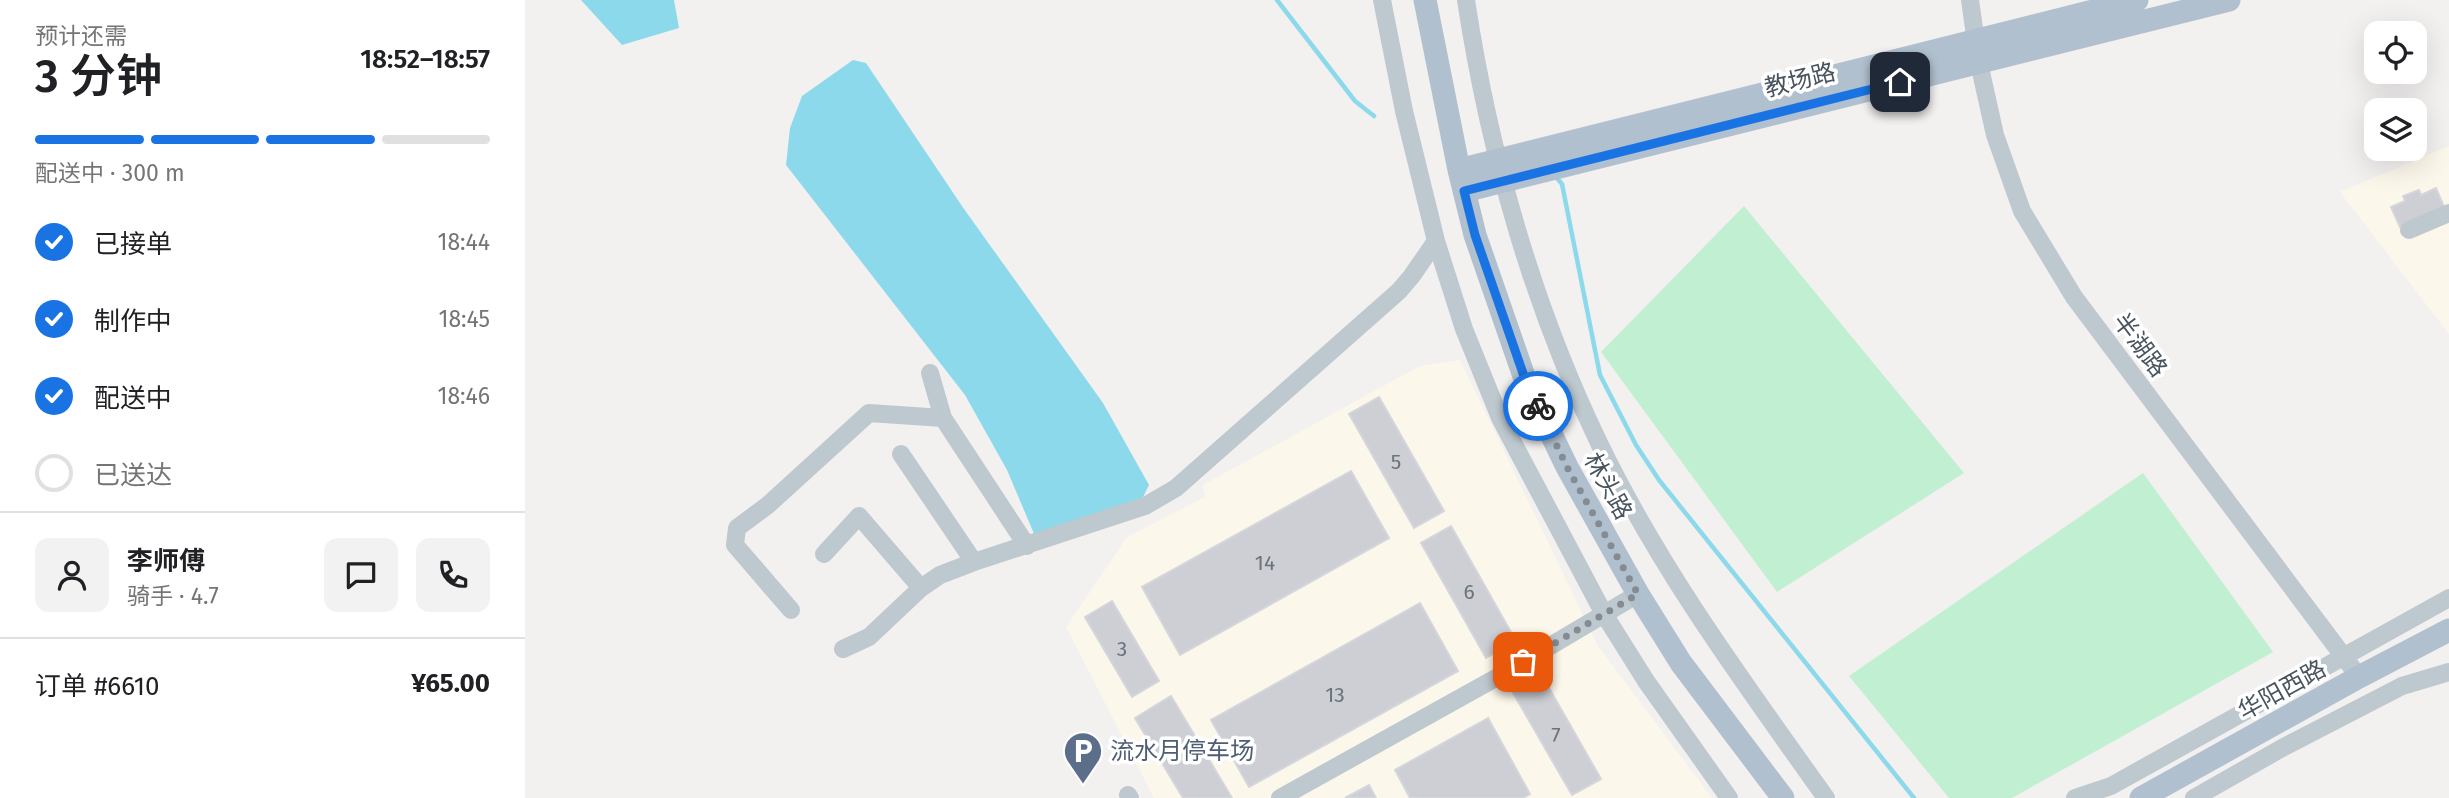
<!DOCTYPE html>
<html lang="zh">
<meta charset="utf-8">
<style>
body{margin:0;font-family:"Fira Sans","Noto Sans SC",sans-serif;background:#f2f2f2;color:#202124;height:100vh;display:flex;flex-direction:column;font-size:26px;white-space:nowrap}
*{box-sizing:border-box;margin:0}
p{font-size:23px;color:#757577}
.icon{flex:none;width:38px;height:38px;fill:none;stroke:currentColor;stroke-width:2;stroke-linecap:round;stroke-linejoin:round}
.map{position:relative;flex:1;overflow:hidden}
.side{display:flex;flex-direction:column;background:#fff;width:525px}
.side>*{flex:none}
.tools{position:absolute;left:1839px;top:21px;display:grid;gap:14px}
.tools a{display:grid;place-items:center;width:63px;height:63px;border-radius:14px;background:#fff;box-shadow:0 7px 28px #0002;font-size:35px}
.pin{position:absolute;display:grid;place-items:center;width:60px;height:60px;color:#fff;margin:-30px;border-radius:14px;box-shadow:0 4px 10px #0006}
.courier{position:absolute;display:grid;place-items:center;width:70px;height:70px;margin:-35px;border:5px solid #1a73e2;border-radius:50%;background:#fff;color:#222;box-shadow:0 2px 9px #0007}
.headline em{font-style:normal;font-weight:600}
.headline div{display:flex;flex-direction:column-reverse}
.headline{display:flex;align-items:center;justify-content:space-between;height:119px;padding:0 35px}
h1{font-size:46px;font-weight:600;line-height:52px}
.bar{display:grid;grid-template-columns:repeat(4,1fr);gap:10px 7px;align-content:center;height:84px;padding:0 35px}
.bar i{height:9px;border-radius:5px;background:#e0e0e0}
.bar .on{background:#1a73e2}
.bar p{grid-column:span 4}
.line{display:flex;align-items:center;gap:18px;padding:0 35px;border-top:2px solid #e0e0e0}
.line div{flex:1}
.round{display:grid;place-items:center;flex:none;width:74px;height:74px;border-radius:14px;background:#f2f2f2}
ol{padding:0 35px;list-style:none}
li{display:flex;align-items:center;gap:21px;height:77px}
li p{margin-inline-start:auto}
li .icon{padding:7px;border-radius:50%;background:#1a73e2;color:#fff;stroke-width:4}
li:last-child{color:#757577}
li i{width:38px;height:38px;border:4px solid #e0e0e0;border-radius:50%}
main{display:flex;flex:1;min-height:0}
.map>svg:first-child{display:block}
.commercial{fill:#fcf7eb}
.green{fill:#c0efd2}
.water{fill:#8dd9ec}
.lines{fill:none;stroke-linecap:round;stroke-linejoin:round}
.stream{stroke:#8dd9ec;stroke-width:4.5}
.building{fill:#cdcfd5;stroke:#d4d6db;stroke-width:2}
.minor{stroke:#bec8cf;stroke-width:18}
.major{stroke:#b0c0ce;stroke-width:23}
.done{stroke:#848b91;stroke-width:7;stroke-dasharray:0 12.6}
.route{stroke:#1a73e2;stroke-width:9}
.labels{text-anchor:middle;dominant-baseline:central;stroke-width:7;stroke-linejoin:round;paint-order:stroke}
.number-label{font-size:21px;fill:#69737c}
.street-label{font-size:24px;fill:#48545e;stroke:#fff}
.service-label{font-size:24px;fill:#4e5e75;stroke:#fff;text-anchor:start}
</style>
<main>
<section class="side">
<div class="headline"><div><h1>3 分钟</h1><p>预计还需</p></div><em>18:52–18:57</em></div>
<div class="bar"><i class="on"></i><i class="on"></i><i class="on"></i><i></i><p>配送中 · 300 m</p></div>
<ol>
<li><svg class="icon" aria-label="check" viewBox="0 0 24 24"><path d="M5 12l5 5 9-10"/></svg>已接单<p>18:44</p></li>
<li><svg class="icon" aria-label="check" viewBox="0 0 24 24"><path d="M5 12l5 5 9-10"/></svg>制作中<p>18:45</p></li>
<li><svg class="icon" aria-label="check" viewBox="0 0 24 24"><path d="M5 12l5 5 9-10"/></svg>配送中<p>18:46</p></li>
<li><i></i>已送达</li>
</ol>
<div class="line" style="height:126px"><a class="round"><svg class="icon" aria-label="person" viewBox="0 0 24 24"><circle cx="12" cy="8" r="4"/><path d="M4 21q1-7 8-7t8 7"/></svg></a><div><b>李师傅</b><p>骑手 · 4.7</p></div><a class="round"><svg class="icon" aria-label="chat" viewBox="0 0 24 24"><path d="M4 5h16v11H9l-5 4z"/></svg></a><a class="round"><svg class="icon" aria-label="phone" viewBox="0 0 24 24"><path d="M5 4h4l2 5-3 2q2 4 5 5l2-3 5 2v4C11 20 4 13 5 4z"/></svg></a></div>
<div class="line" style="height:91px"><div>订单 #6610</div><b>¥65.00</b></div>
</section>
<div class="map">
<svg width="1924" height="798" viewBox="0 0 1924 798">
<rect width="100%" height="100%" fill="#f3f0f0"/>
<!-- commercial -->
<path class="commercial" d="M1924,146V334L1815,192Z
M935,360L1073,646L1187,798H629L541,627L602,537L680,497L678,485L895,366Z"/>
<!-- green -->
<path class="green" d="M1219,206L1439,473L1252,592L1076,352Z
M1618,473L1748,652L1487,798H1424L1324,676Z"/>
<!-- water -->
<path class="water" d="M56,0H149L154,28L97,45Z
M328,60L341,63L439,209L578,403L624,485L614,505L510,536L482,470L440,395L261,165L265,128L277,96Z"/>
<g class="lines">
<!-- stream -->
<path class="stream" d="M752,0L830,101L849,116
M1031,177L1037,184L1075,375L1111,445L1134,480L1389,798"/>
</g>
<!-- building -->
<path class="building" d="M1911,188L1920,209L1875,227L1866,207L1880,201L1878,196L1894,190L1896,195Z
M854,397L919,511L889,528L824,414Z
M826,471L864,538L655,655L617,587Z
M926,526L991,641L961,658L896,543Z
M587,601L634,681L607,697L560,617Z
M895,603L933,671L724,787L686,720Z
M1016,674L1076,779L1047,795L987,691Z
M646,696L707,798H658L610,718Z
M963,718L1005,794L998,798H885L870,770Z
M844,785L851,798H820Z"/>
<g class="lines">
<!-- minor -->
<path class="minor" d="M857,0L879,111L911,241L939,329L975,418L1079,614L1121,681L1204,798
M941,0C964,152 1008,307 1075,445C1136,571 1220,684 1301,798
M1445,0L1454,63L1470,135L1497,211L1549,297L1834,677
M1884,230L1924,213
M405,373L418,418
M376,454L449,562
M299,554L334,516L396,588
M266,610L210,545L212,528L243,505L344,413L418,418L502,546
M318,649L344,637L396,588L415,575L449,562L620,506L651,488L874,291L886,277L911,241
M603,795L605,798
M755,798L978,674L1113,594
M1550,798L1586,786L1924,598
M1669,798L1757,748L1877,686L1924,672"/>
<!-- major -->
<path class="major" d="M900,0L934,170L950,235L1001,382L1042,467L1113,594L1156,663L1258,798
M934,170L1612,0
M939,191L1704,0
M1616,798L1834,677L1924,630"/>
</g>
<g class="lines">
<!-- done -->
<path class="done" d="M998,662L1113,594L1042,467L1013,406"/>
<!-- route -->
<path class="route" d="M1013,406L1001,382L950,235L939,191L1375,82"/>
</g>
<!-- icons -->
<defs>
<g id="parking-pin" transform="scale(2.0125)"><path d="M0 17L-7.5 6A9.5 9.5 0 1 1 7.5 6Z" fill="#5c6f8a" stroke="#fff"/><path d="M-3.5-5.5H1a3.5 3.5 0 0 1 0 7H-1V5.5H-3.5ZM-1-3.4V-.6H.8a1.4 1.4 0 0 0 0-2.8Z" fill="#fff"/></g>
</defs>
<g fill-rule="evenodd">
<use href="#parking-pin" x="558" y="751"/>
</g>
<g class="labels">
<!-- number labels -->
<g class="number-label">
<text x="871" y="462">5</text>
<text x="740" y="563">14</text>
<text x="944" y="592">6</text>
<text x="597" y="649">3</text>
<text x="810" y="695">13</text>
<text x="1031" y="735">7</text>
</g>
<!-- street labels -->
<g class="street-label">
<text transform="translate(1275 80) rotate(-14)">教场路</text>
<text transform="translate(1615 345) rotate(53)">半湖路</text>
<text transform="translate(1083 486) rotate(61)">林头路</text>
<text transform="translate(1757 690) rotate(-29)">华阳西路</text>
</g>
<!-- service labels -->
<g class="service-label">
<text x="585" y="751">流水月停车场</text>
</g>
</g>
</svg>
<div class="tools">
<a><svg class="icon" aria-label="locate" viewBox="0 0 24 24"><circle cx="12" cy="12" r="6"/><path d="M12 2v4M12 18v4M2 12h4M18 12h4"/></svg></a>
<a><svg class="icon" aria-label="layers" viewBox="0 0 24 24"><path d="M12 4l9 5-9 5-9-5zM3 14l9 5 9-5"/></svg></a>
</div>
<div class="pin" style="left:998px;top:662px;background:#ea580c"><svg class="icon" aria-label="bag" viewBox="0 0 24 24"><path d="M5 8h14l-1 12H6zM9 8a3 3 0 0 1 6 0"/></svg></div>
<div class="pin" style="left:1375px;top:82px;background:#1f2937"><svg class="icon" aria-label="home" viewBox="0 0 24 24"><path d="M3 11l9-7 9 7M6 9v11h12V9"/></svg></div>
<div class="courier" style="left:1013px;top:406px"><svg class="icon" aria-label="bike" viewBox="0 0 24 24"><circle cx="6" cy="16" r="4"/><circle cx="18" cy="16" r="4"/><path d="M6 16l4-8h5l3 8M10 8l3 8H6M13 5h3"/></svg></div>
</div>
</main>
